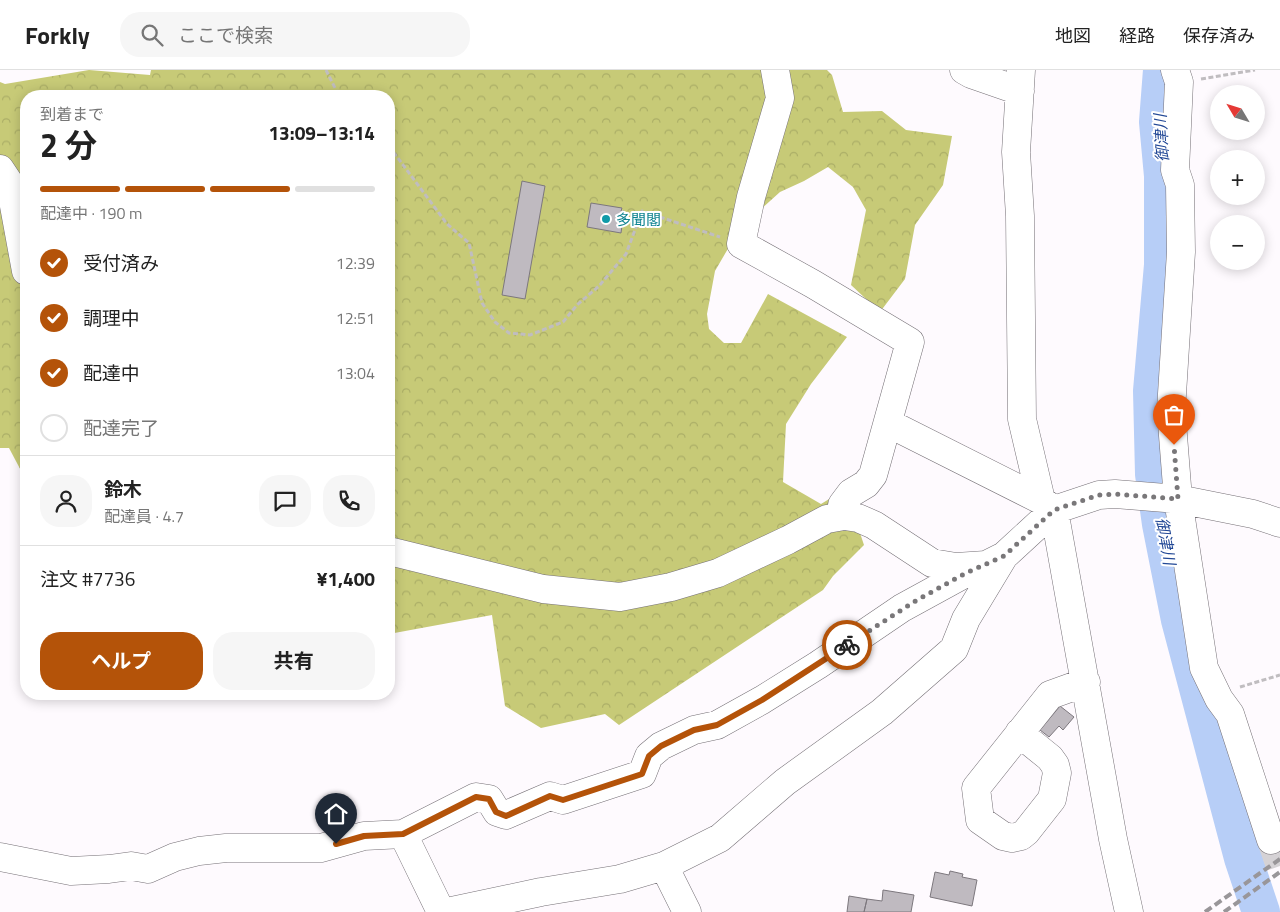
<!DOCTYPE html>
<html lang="ja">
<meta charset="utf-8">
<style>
body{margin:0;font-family:"Titillium Web","Noto Sans JP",sans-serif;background:#f6f6f6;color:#222;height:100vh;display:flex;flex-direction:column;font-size:19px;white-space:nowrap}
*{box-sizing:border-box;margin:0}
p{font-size:16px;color:#767676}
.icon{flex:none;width:28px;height:28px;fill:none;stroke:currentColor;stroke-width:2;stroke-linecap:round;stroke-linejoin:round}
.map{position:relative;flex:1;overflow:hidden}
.drawer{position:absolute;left:20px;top:20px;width:375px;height:610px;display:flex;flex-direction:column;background:#fff;border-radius:20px;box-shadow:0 2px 12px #0003}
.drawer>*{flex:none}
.needle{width:32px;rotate:308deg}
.buttons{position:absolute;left:1210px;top:15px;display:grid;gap:10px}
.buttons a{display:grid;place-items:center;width:55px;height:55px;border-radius:50%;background:#fff;box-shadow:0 2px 12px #0003;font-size:25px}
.pin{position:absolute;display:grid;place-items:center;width:42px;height:42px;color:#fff;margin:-51px -21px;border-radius:50% 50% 50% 0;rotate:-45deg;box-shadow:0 0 5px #0007}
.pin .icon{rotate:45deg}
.courier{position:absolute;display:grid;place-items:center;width:50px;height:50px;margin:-25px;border:4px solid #b45309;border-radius:50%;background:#fff;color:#222;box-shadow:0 1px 6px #0007}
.head em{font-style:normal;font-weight:700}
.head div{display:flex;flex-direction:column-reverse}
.head{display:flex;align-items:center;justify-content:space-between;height:85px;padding:0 20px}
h1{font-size:32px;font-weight:700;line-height:38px}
.bar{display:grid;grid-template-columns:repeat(4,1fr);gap:8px 5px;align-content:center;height:60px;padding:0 20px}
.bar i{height:6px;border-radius:4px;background:#e0e0e0}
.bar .active{background:#b45309}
.bar p{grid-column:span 4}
.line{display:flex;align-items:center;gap:12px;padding:0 20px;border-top:1px solid #e0e0e0}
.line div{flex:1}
.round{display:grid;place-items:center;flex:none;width:52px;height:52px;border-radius:20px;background:#f6f6f6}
ol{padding:0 20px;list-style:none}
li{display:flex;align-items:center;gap:15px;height:55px}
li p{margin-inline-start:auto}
li .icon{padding:5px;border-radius:50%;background:#b45309;color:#fff;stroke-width:4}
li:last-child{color:#767676}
li i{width:28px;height:28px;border:2px solid #e0e0e0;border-radius:50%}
.button{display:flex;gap:10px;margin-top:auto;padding:10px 20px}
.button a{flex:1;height:58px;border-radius:20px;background:#b45309;color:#fff;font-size:20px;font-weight:700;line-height:58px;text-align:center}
.button a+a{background:#f6f6f6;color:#222}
header{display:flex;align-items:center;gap:30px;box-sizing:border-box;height:70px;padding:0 25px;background:#fff;border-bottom:1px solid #e0e0e0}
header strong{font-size:24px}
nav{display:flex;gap:28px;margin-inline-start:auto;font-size:18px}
.search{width:350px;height:45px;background:#f6f6f6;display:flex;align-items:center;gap:12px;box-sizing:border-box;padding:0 18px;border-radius:20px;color:#767676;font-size:19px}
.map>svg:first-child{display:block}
.forest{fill:url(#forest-crowns)}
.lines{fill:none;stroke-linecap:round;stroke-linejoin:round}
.river{stroke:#b7cef7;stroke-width:38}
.building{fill:#bfbac0;stroke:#7c777d}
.minor-tunnel{stroke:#d5d2d5;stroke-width:28;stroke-dasharray:28 14;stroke-linecap:butt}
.minor-casing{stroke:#757076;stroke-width:29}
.path{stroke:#c0bdc0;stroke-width:3;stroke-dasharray:5 2.5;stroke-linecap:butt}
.minor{stroke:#fff;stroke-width:28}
.rail{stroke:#999699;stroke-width:4;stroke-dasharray:8 4;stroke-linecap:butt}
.done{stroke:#797779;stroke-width:5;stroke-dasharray:0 9}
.route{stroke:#b45309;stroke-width:6}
.culture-dot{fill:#0f9aa8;stroke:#fff;stroke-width:2}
.labels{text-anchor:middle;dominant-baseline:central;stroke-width:4;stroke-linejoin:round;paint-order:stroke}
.culture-label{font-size:15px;fill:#0d838f;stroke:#fff;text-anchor:start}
.water-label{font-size:16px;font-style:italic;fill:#224896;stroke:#fff}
</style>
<header>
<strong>Forkly</strong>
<div class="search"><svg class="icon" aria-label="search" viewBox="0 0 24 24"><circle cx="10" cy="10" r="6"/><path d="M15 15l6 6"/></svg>ここで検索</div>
<nav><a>地図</a><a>経路</a><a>保存済み</a></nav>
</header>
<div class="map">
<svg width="1280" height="842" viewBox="0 0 1280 842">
<defs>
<pattern id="forest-crowns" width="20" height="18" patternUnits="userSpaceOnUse" patternTransform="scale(1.25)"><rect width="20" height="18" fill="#c7ca77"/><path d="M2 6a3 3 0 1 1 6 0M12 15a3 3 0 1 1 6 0" fill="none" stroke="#abae67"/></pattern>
</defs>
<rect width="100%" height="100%" fill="#fefafe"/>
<!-- forest -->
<path class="forest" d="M89,0L150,5L151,0H827L832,5L843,42L882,41L906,60L952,66L943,115L915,155L905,209L880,242L851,215L866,140L853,117L828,97L804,111L780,122L740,158L715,201L707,244L709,259L724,273H741L768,224L847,267L811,314L786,354L783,412L821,434L834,426L851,436L864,475L833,506L823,520L619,655L605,644L541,658L505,636L492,545L389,564V26H26V410L9,378H0V12L5,14Z"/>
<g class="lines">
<!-- river -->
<path class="river" d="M1162,0L1158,52L1163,106V195L1152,321L1154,404L1161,454L1180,550L1243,788L1261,842"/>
</g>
<!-- building -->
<path class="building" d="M522,111L545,116L525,229L502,225Z
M591,133L622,138L621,141H624L621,163L587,157Z
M1060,636L1074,647L1063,660L1059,656L1049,667L1040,660Z
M950,801L963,804L962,807L977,810L972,836L930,827L935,802L949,805Z
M883,820L914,825L911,842H864L867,829L882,831Z
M849,826L867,829L864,842H847Z"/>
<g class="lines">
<!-- minor-tunnel -->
<path class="minor-tunnel" d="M1271,770L1280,796"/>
<!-- minor casing -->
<g class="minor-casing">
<path id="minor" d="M775,0L780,28L751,127L741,174L813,214L910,272L873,405L866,414L851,423L842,435L844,446
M964,0L971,4L1020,21
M1021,0L1016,82L1020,146L1022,349L1041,430L1054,440L1113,769L1129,842
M1175,0L1179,12L1175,100L1180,115L1181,182L1171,340L1178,429L1204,598L1219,629L1230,644L1271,770
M0,99L10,114L26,201
M888,353L1041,430
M389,481L543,519L620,527L671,517L718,503L788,470L827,449L844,446L858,448L874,455L932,493L956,497L986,495L1004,486L1054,440L1099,425L1115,424L1178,429L1253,444L1280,453
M1019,663L1050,688L1055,695L1057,703L1052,729L1026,762L1021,766L1012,768L1003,766L980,750L976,718L1050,625L1086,612
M403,764L441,842
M0,787L71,801L109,799L131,796L148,799L175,787L199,781L226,778H321L364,766L403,764L476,727L489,729L497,742L506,745L550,726L563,730L642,704L649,686L661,676L694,660L717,655L762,630L818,595L902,538L966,503L986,495
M447,842L541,822L620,809L664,796
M687,842L664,796L720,768L785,712L882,642L954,579L966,549L1004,486"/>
</g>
<!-- path -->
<path class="path" d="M326,0L339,26
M1201,9L1255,0
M389,76L447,154L469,173L482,233L495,252L509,263L530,265L563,252L577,235L599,216L626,184L642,141L720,167
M1240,617L1280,605"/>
<!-- minor -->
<use href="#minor" class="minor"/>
<!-- rail -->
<path class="rail" d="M1205,842L1280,789
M1224,842L1280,802"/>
</g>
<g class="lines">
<!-- done -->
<path class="done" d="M847,575L917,530L966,503L1004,486L1054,440L1099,425L1115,424L1178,429L1174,375"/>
<!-- route -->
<path class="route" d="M336,774L364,766L403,764L476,727L489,729L496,742L506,746L550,726L563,730L642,704L649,686L661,676L694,660L717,655L762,630L847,575"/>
</g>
<!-- markers -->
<circle class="culture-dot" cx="606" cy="149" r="5"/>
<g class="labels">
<!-- culture labels -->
<g class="culture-label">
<text x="616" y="149">多聞閣</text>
</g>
<!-- water labels -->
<g class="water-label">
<text transform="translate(1161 68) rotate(-93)">御津川</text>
<text transform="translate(1166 471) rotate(80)">御津川</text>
</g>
</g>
</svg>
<div class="buttons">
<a><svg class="needle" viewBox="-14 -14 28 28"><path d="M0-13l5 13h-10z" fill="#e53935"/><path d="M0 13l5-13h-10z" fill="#767676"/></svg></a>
<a>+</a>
<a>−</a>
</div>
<div class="pin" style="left:1174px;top:375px;background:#ea580c"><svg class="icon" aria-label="bag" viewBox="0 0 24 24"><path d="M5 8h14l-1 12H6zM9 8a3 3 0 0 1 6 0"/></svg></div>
<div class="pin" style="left:336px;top:774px;background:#1f2937"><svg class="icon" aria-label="home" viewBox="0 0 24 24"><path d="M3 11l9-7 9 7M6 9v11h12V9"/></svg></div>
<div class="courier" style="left:847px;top:575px"><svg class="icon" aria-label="bike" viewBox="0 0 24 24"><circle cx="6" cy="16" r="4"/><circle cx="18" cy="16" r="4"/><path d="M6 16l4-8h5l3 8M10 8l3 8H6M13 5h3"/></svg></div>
<section class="drawer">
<div class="head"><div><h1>2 分</h1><p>到着まで</p></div><em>13:09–13:14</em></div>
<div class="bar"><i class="active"></i><i class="active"></i><i class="active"></i><i></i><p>配達中 · 190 m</p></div>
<ol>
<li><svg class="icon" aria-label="check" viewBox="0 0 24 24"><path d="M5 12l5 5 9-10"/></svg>受付済み<p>12:39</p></li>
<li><svg class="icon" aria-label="check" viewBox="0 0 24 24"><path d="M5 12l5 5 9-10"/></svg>調理中<p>12:51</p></li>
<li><svg class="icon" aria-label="check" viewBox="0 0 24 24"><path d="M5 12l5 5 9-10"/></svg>配達中<p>13:04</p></li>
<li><i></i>配達完了</li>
</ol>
<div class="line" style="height:90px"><a class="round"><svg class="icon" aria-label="person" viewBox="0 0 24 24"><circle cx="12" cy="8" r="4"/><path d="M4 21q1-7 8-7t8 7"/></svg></a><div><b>鈴木</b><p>配達員 · 4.7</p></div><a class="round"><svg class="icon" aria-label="chat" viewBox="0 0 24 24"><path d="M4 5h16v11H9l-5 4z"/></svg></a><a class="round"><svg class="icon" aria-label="phone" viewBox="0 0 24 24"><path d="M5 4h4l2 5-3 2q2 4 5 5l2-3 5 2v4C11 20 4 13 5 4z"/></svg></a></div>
<div class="line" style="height:65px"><div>注文 #7736</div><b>¥1,400</b></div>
<div class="button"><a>ヘルプ</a><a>共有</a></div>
</section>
</div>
